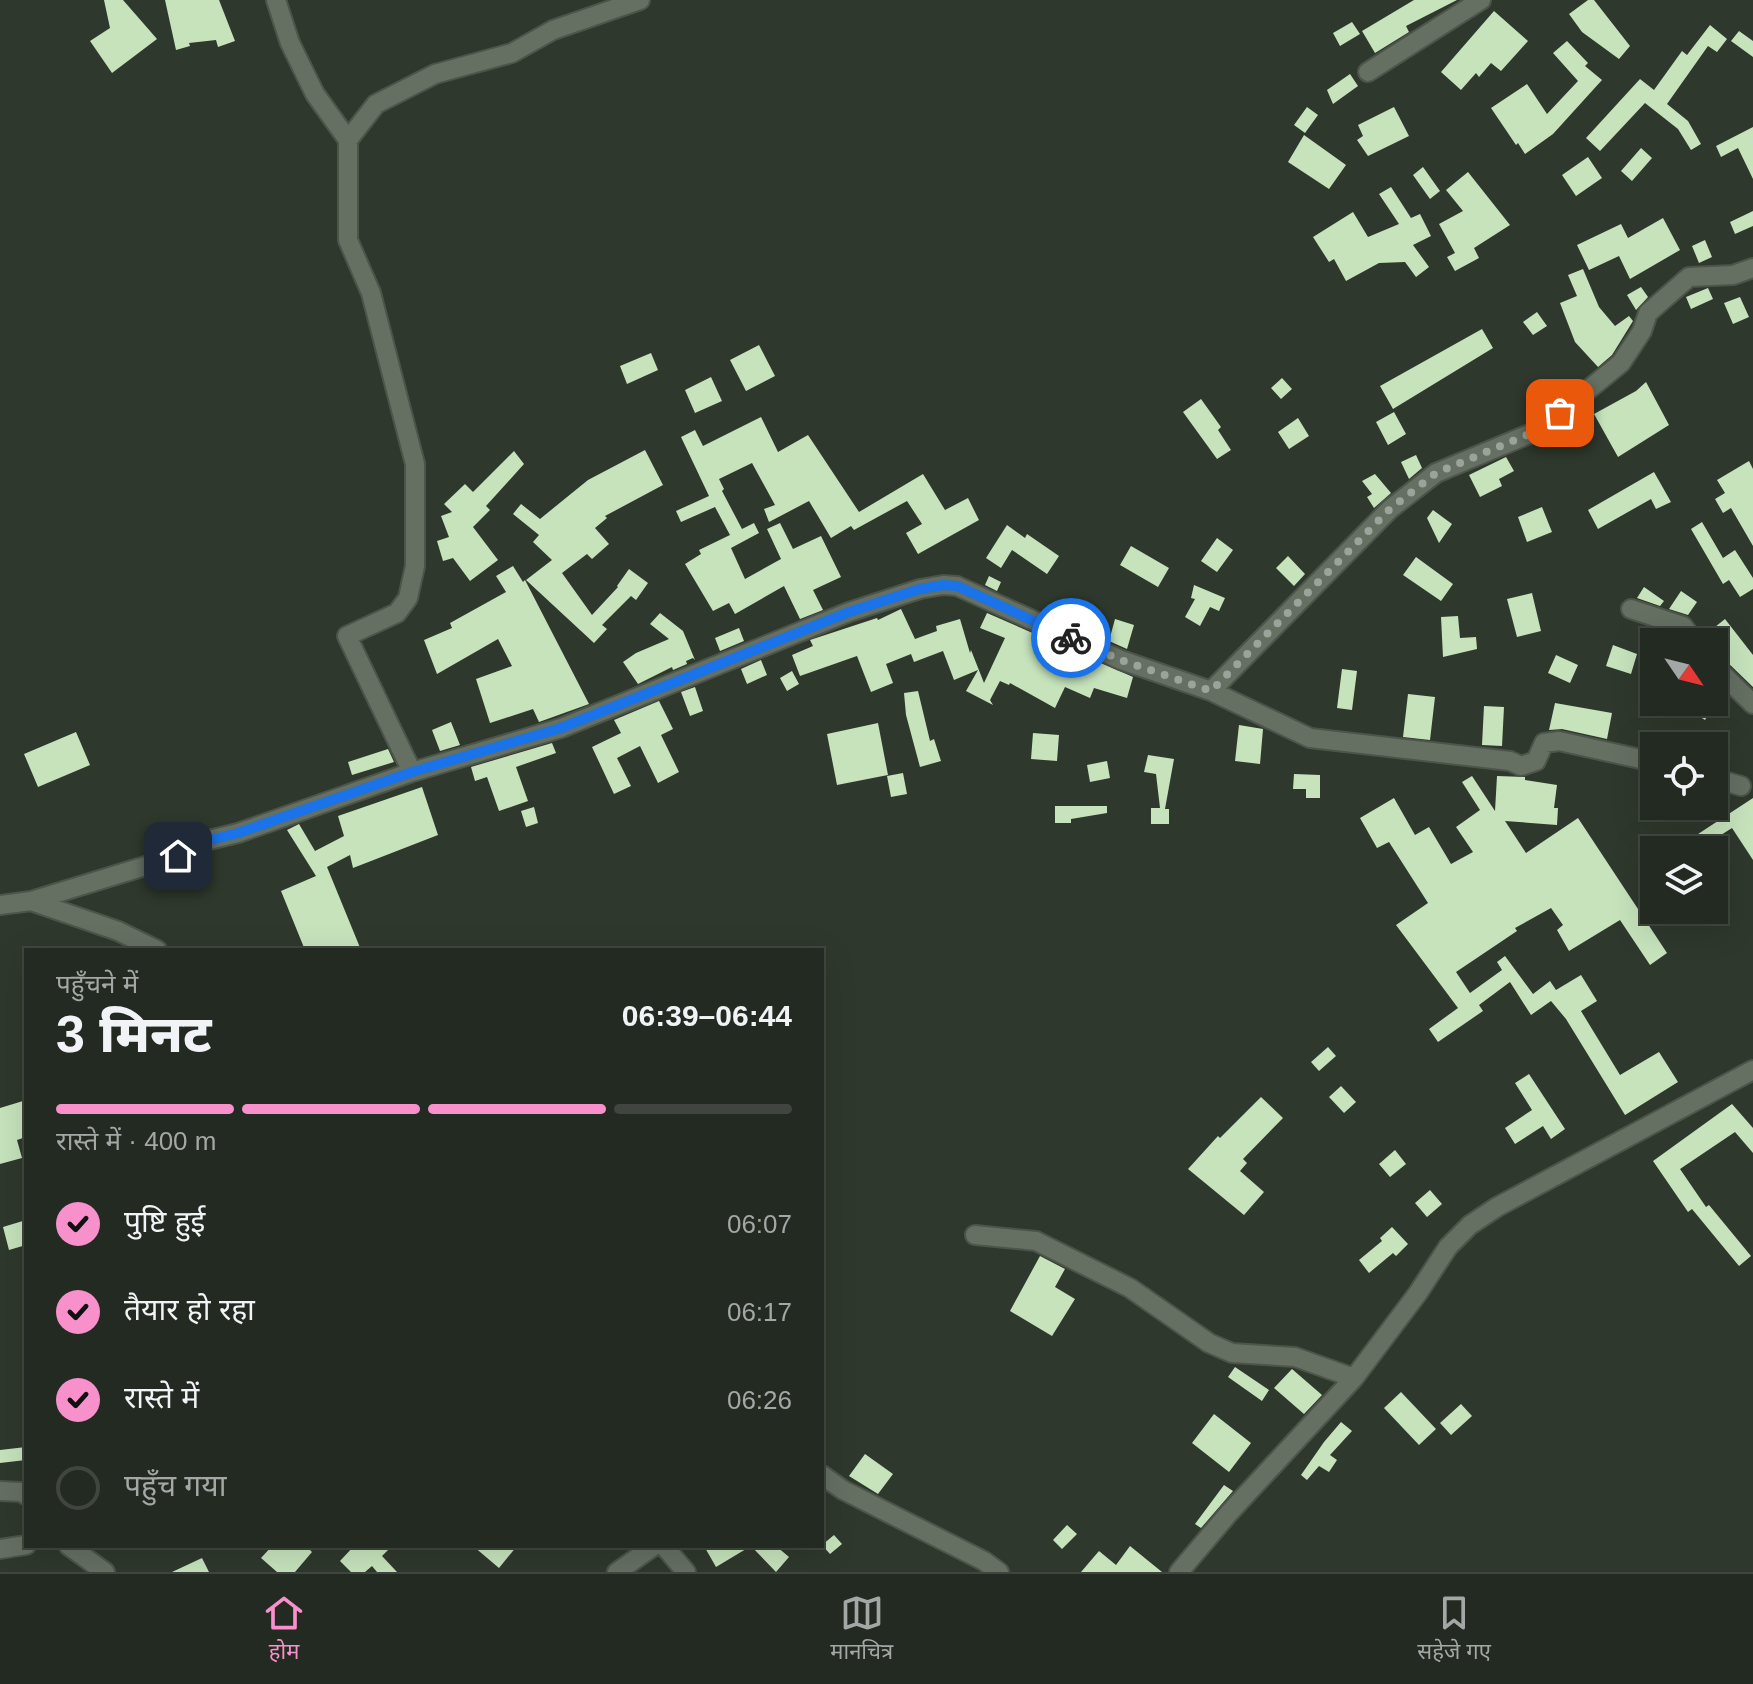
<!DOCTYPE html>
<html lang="hi">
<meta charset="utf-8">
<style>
body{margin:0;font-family:Helvetica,"Noto Sans Devanagari",sans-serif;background:#2f362e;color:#f1f3f6;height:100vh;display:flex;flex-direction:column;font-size:30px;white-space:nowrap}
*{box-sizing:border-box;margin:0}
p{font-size:26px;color:#a3a7a5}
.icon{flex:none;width:44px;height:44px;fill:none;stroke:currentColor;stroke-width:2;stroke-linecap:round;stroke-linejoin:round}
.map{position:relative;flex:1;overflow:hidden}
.details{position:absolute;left:24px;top:948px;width:800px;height:600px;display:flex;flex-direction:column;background:#232a21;border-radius:0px;box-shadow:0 8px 32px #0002,0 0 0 2px #40463f}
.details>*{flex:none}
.needle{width:52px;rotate:125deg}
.controls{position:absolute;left:1640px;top:628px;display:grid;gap:16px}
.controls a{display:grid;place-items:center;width:88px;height:88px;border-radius:0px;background:#232a21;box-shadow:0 8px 32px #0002,0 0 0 2px #40463f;font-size:40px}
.pin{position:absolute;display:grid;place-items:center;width:68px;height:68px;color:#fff;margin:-34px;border-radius:16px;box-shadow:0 4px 12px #0006}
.courier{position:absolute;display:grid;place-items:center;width:80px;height:80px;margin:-40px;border:6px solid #1a73e8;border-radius:50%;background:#fff;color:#222;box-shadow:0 2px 10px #0007}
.head em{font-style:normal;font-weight:800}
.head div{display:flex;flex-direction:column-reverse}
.head{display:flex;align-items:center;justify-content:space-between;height:136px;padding:0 32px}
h1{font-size:52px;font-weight:800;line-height:60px}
.bar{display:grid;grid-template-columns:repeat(4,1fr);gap:12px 8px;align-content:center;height:96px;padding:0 32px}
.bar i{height:10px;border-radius:6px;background:#40463f}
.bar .selected{background:#f890cb}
.bar p{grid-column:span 4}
ol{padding:0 32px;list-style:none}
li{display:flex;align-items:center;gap:24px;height:88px}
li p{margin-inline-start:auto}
li .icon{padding:8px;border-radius:50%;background:#f890cb;color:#111;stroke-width:4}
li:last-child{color:#a3a7a5}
li i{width:44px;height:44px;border:4px solid #40463f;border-radius:50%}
.dock{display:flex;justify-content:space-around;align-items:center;height:112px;border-top:2px solid #40463f;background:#232a21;font-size:22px;color:#a3a7a5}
.dock a{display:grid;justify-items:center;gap:4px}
.dock .selected{color:#f890cb}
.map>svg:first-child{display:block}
.building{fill:#c6e3bc}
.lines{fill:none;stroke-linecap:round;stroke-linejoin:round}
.minor-casing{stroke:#4d544a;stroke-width:22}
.minor{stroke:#656f62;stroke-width:18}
.done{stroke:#9ca39a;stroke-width:8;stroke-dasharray:0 14.4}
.route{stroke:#1a73e8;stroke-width:10}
</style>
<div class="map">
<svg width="1753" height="1572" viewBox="0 0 1753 1572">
<rect width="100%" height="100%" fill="#2f382c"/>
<!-- building -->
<path class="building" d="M104,0H123L157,39L112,73L90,41L110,28Z
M165,0H219L235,41L218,47L216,40L189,43L190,46L176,50Z
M1414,0H1457L1406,26L1409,32L1375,53L1362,31Z
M1588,0H1594L1630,46L1619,59L1582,32L1569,14Z
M1494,11L1528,41L1501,71L1491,63L1479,77L1476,73L1461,90L1441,72Z
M1352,22L1360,34L1340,46L1333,33Z
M1710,25L1727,39L1717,52L1708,46L1667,104L1688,121L1701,144L1691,150L1678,129L1645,103L1600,151L1586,138L1640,79L1654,90L1682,51L1687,55Z
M1739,31L1753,41V57L1731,41Z
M1567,41L1588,63L1585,66L1602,80L1553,134L1525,154L1518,143L1516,145L1491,108L1527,84L1547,114L1578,81L1553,53Z
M1350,74L1358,86L1333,104L1327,90Z
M1307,107L1318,115L1305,133L1294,125Z
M1394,107L1409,136L1368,156L1357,140L1363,136L1358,125Z
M1753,127V179L1738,148L1721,157L1716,146Z
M1304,135L1346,165L1329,189L1288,162Z
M1641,148L1652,158L1632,181L1621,171Z
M1588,157L1602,178L1576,196L1562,175Z
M1423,167L1440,191L1430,199L1413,175Z
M1468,172L1510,225L1474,248L1479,258L1455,271L1447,257L1455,253L1439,224L1463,211L1446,190Z
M1391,187L1411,218L1420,214L1431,236L1413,245L1429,267L1416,277L1405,262L1379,263L1346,281L1334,259L1329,262L1313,237L1353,212L1368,237L1399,224L1379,194Z
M1753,211V226L1735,234L1730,222Z
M1663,218L1680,250L1630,279L1619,256L1589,270L1577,245L1621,224L1628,238Z
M1705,240L1712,257L1699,263L1692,246Z
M1583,269L1599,307L1615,326L1629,316L1633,321L1612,355L1598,367L1575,342L1560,303L1577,296L1568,275Z
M1641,287L1648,297L1636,310L1627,295Z
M1708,288L1713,299L1691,309L1686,297Z
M1740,297L1749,317L1733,324L1724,303Z
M1537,312L1547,326L1533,335L1523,322Z
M1482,329L1493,348L1393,409L1380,386Z
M759,345L775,376L746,391L730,360Z
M651,353L658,370L627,384L620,366Z
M711,377L722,401L695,413L685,390Z
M1282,378L1292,389L1281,399L1271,388Z
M1646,382L1669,425L1618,457L1594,414L1636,391Z
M1201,399L1221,427L1218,430L1231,450L1217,459L1183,412Z
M1394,412L1406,434L1388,445L1376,422Z
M761,417L778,452L808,435L859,512L923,474L945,510L968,498L979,520L918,554L906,533L922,524L907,501L854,530L851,526L831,538L809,501L769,522L764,509L775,505L752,463L719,479L724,489L722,491L742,529L754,523L759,533L731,548L745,579L781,559L767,529L780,523L793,549L821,536L841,577L813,590L823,610L800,619L784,586L735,614L729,603L713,611L685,564L701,554L699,550L730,535L715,507L681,522L676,511L709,496L681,437L695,430L703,446Z
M1298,418L1309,436L1289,449L1278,432Z
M645,450L663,485L605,516L607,518L595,528L609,544L592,559L587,554L562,573L592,615L618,587L617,586L629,569L648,583L636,600L631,596L602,625L607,629L594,643L526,580L552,560L533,542L539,535L513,514L521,504L540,519L588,480Z
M514,451L524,464L486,506L490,510L473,527L498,560L470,581L453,558L443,561L437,541L449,537L441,516L452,512L444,504L465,484L473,492Z
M1416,455L1422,468L1409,479L1401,462Z
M1506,457L1514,471L1499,479L1502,486L1480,497L1469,475Z
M1749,461L1753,469V546L1731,508L1723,513L1715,499L1725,493L1717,480Z
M1654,472L1671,502L1656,509L1651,499L1598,529L1588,510Z
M1375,474L1391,493L1374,508L1367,497L1372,494L1362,481Z
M1542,507L1552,532L1527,542L1518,517Z
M1433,510L1452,524L1439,543L1427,518Z
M1702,522L1723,558L1735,550L1753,578V589L1740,597L1729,580L1723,584L1691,529Z
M1007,525L1025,538L1027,534L1059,556L1047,574L1012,550L1001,568L986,558Z
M1217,538L1233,550L1217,572L1201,561Z
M1131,546L1169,568L1158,587L1120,565Z
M1288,556L1305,574L1294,586L1276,568Z
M1416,557L1453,584L1441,601L1403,575Z
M513,566L523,582L525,580L589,704L539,722L533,709L490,723L476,679L512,666L498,639L437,674L424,640L452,628L450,623L506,592L496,576Z
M989,576L1001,582L997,591L985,585Z
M1194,585L1225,598L1219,611L1210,607L1200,626L1185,617L1195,599L1191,598Z
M1644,587L1664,601L1660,606L1637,598Z
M1681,591L1697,602L1688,615L1669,609Z
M1532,593L1541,631L1517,637L1507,599Z
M901,609L915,639L937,631L936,626L960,619L970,653L971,650L984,683L1005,638L980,628L987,613L1133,677L1127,698L1094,688L1090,698L1065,687L1055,708L1010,683L1009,685L1000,681L990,700L993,705L966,691L978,670L954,680L943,651L914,662L911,654L886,664L893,683L871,692L857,656L800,676L792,655L813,646L810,640L877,618L878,620Z
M660,613L683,631L695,660L693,658L686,661L687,664L673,670L672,667L638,684L623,662L636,653L669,639L650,624Z
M1458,616L1460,638L1476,637L1477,649L1443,657L1441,617Z
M1115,619L1134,625L1127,649L1109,641Z
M1725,619L1753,655V687L1724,659L1714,646V642H1711L1705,635Z
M739,628L744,641L720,651L715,638Z
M1613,645L1637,654L1631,674L1606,666Z
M1556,655L1578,665L1570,683L1548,673Z
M761,660L767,675L747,684L741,669Z
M1342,669L1357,671L1352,710L1337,708Z
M792,671L799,684L787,691L780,678Z
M695,687L703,711L690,716L681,692Z
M918,691L930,741L934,739L941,761L920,767L906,715L904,693Z
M1408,694L1435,697L1430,740L1403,737Z
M659,701L673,729L661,735L679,772L658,783L640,746L617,758L631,786L614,794L592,747L621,733L614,720Z
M1677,702H1706L1713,707L1705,720Z
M1555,703L1612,713L1607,739L1562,729L1549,730Z
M1484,706L1504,707L1502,746L1482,745Z
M451,722L460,745L440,751L432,730Z
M878,723L888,775L837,785L827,734Z
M1239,725L1263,729L1260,764L1235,761Z
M76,732L90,765L38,787L24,754Z
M1033,733L1059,735L1057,761L1031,759Z
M552,743L556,753L516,767L528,801L499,811L487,777L475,781L471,767Z
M388,749L394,762L352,775L348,762Z
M1148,755L1174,759L1165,809H1169V824H1151V808H1160L1156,774L1144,772Z
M1107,761L1110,778L1090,782L1087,765Z
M903,773L907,794L891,797L887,776Z
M1294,774L1320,775V798H1306V789H1293Z
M1472,776L1495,811L1497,776L1525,777V780L1557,785L1554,808H1558L1557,825L1505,821L1526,853L1578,818L1667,953L1650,965L1620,920L1569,951L1557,930L1563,925L1551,908L1515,928L1517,931L1456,972L1470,993L1502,970L1497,962L1505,956L1533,994L1550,981L1556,990L1581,975L1597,1001L1581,1011L1620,1075L1659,1052L1678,1082L1625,1115L1566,1019L1551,1001L1531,1015L1510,982L1479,1005L1483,1011L1438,1042L1429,1029L1458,1008L1396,925L1428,903L1389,842L1377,848L1360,818L1394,798L1415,835L1429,827L1451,864L1473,852L1456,827L1480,810L1462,782Z
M422,787L438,835L353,868L350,855L327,867L361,950H305L281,891L316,876L287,830L299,824L315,851L344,836L338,816Z
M1753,798V860L1732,828L1702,847L1695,836Z
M1055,806H1107V813L1071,819V823H1055Z
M534,807L538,823L526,827L521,811Z
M1328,1047L1336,1056L1319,1071L1311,1062Z
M1529,1074L1565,1129L1551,1139L1543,1126L1515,1144L1505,1128L1532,1110L1515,1083Z
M1341,1086L1356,1102L1344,1113L1329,1097Z
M1261,1097L1283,1118L1243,1159L1247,1163L1240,1171L1264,1192L1244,1215L1188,1169L1218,1136L1220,1138Z
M23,1101L26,1114V1137L17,1140L22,1158L0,1164V1108Z
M1732,1104L1753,1128V1153L1735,1132L1680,1169L1706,1207L1709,1205L1751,1256L1739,1266L1692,1209L1688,1212L1653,1161Z
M1395,1150L1406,1164L1390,1177L1379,1164Z
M1430,1190L1442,1204L1427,1217L1415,1203Z
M26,1220V1245L9,1250L3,1227Z
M1392,1227L1408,1244L1396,1256L1393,1253L1369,1273L1359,1260L1382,1241L1380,1238Z
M1040,1256L1065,1269L1055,1287L1075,1299L1052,1336L1010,1311Z
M1235,1367L1269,1390L1262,1401L1228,1377Z
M1292,1369L1322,1395L1304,1414L1274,1388Z
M1401,1392L1436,1429L1419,1445L1384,1408Z
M1461,1404L1472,1416L1451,1435L1440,1423Z
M1214,1414L1251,1443L1229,1472L1192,1443Z
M1341,1422L1352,1431L1330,1455L1337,1460L1329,1472L1319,1466L1307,1480L1301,1475L1324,1442Z
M26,1447V1460L0,1463V1450Z
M865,1454L893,1474L878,1494L849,1476Z
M1224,1485L1233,1491L1201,1528L1195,1524Z
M1067,1525L1077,1534L1062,1549L1053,1540Z
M834,1535L842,1544L830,1554L822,1545Z
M272,1546H306L312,1552L295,1572H277L261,1558Z
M354,1546H392L382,1556L397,1572H377L372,1566L365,1572H351L340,1561Z
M473,1546H517L499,1568Z
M704,1546H776L789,1557L776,1572L751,1546L716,1567Z
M1130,1546L1162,1572H1081L1099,1551L1116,1565Z
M202,1558L209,1572H172Z"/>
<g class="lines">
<!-- minor casing -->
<g class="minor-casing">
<path id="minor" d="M276,0L290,43L315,94L348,140V240L371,293L415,464V566L408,598L397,613L347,636L412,772
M1368,72L1481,0
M348,140L376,104L435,74L512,53L553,30L640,0
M1631,609L1683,626L1695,642
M1714,666L1753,704
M1211,691L1390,509L1436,473L1539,430L1621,363L1642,331L1648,313L1689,277L1733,275L1753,268
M1714,778L1741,786
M31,901L118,931L157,950
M0,905L31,901L178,856L201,842L238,833L412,772L561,728L849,612L920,589L943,585L957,586L1121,660L1211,691L1310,738L1510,761L1521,766L1536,761L1544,743L1559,741L1654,762
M975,1235L1036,1241L1130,1288L1209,1343L1232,1353L1295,1357L1354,1378
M822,1475L843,1490L984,1561L999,1572
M0,1491L21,1492L26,1495
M69,1546L105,1572
M664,1546L686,1572
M0,1549L26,1545
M617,1572L654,1546
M1179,1572L1229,1513L1354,1378L1418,1293L1448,1247L1470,1225L1497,1207L1753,1070"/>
</g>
<!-- minor -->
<use href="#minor" class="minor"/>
</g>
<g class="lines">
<!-- done -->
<path class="done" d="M1071,638L1121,660L1211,691L1390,509L1436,473L1539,430L1560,413"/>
<!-- route -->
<path class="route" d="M178,856L201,842L238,833L412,772L561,728L849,612L920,589L943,585L957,586L1071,638"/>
</g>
</svg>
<div class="controls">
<a><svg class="needle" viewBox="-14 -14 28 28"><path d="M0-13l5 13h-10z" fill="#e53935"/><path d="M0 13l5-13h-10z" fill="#a3a7a5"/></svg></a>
<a><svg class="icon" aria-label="locate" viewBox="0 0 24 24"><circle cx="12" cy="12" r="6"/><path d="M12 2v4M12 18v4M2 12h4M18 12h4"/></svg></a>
<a><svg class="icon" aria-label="layers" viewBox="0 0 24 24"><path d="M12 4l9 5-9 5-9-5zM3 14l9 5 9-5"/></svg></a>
</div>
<div class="pin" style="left:1560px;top:413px;background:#ea580c"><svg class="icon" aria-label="bag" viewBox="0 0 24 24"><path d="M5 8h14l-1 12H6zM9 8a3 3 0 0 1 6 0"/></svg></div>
<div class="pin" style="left:178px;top:856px;background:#1f2937"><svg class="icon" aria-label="home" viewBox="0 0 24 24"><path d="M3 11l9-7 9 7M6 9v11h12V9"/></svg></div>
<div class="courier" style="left:1071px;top:638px"><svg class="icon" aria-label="bike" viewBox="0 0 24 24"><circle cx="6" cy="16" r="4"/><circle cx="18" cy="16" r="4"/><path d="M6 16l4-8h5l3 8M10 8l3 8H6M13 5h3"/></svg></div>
<section class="details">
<div class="head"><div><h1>3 मिनट</h1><p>पहुँचने में</p></div><em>06:39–06:44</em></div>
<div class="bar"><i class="selected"></i><i class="selected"></i><i class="selected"></i><i></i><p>रास्ते में · 400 m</p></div>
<ol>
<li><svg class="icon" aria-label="check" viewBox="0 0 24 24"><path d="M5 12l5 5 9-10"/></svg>पुष्टि हुई<p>06:07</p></li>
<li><svg class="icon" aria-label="check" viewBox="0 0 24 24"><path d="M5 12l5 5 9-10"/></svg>तैयार हो रहा<p>06:17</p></li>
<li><svg class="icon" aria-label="check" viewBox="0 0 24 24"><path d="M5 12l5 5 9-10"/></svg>रास्ते में<p>06:26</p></li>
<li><i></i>पहुँच गया</li>
</ol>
</section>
</div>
<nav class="dock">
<a class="selected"><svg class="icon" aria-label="home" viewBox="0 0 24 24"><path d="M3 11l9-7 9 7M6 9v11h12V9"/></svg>होम</a>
<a><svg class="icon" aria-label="map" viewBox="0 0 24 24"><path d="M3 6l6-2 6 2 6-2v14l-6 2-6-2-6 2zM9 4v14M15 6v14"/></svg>मानचित्र</a>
<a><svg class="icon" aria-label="saved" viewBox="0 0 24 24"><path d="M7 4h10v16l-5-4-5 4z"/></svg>सहेजे गए</a>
</nav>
